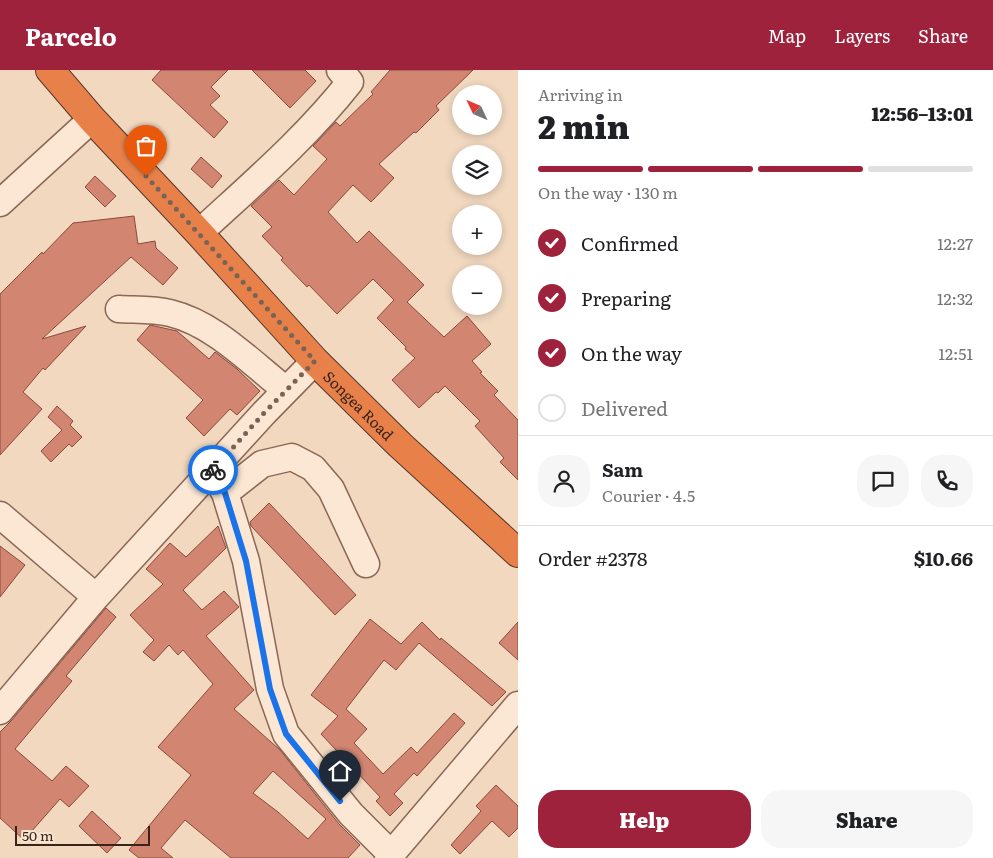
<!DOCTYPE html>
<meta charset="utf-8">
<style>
body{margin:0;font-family:Literata,serif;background:#f6f6f6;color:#202124;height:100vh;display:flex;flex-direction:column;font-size:19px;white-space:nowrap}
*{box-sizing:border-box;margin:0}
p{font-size:16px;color:#757577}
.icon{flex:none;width:28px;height:28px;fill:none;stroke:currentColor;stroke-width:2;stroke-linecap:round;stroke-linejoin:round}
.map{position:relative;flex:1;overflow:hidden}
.drawer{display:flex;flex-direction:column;background:#fff;width:475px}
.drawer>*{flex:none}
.needle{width:32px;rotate:314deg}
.buttons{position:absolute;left:452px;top:15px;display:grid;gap:10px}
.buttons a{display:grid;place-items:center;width:50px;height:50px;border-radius:50%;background:#fff;box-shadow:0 2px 8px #0003;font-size:25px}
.scale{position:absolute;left:15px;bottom:12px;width:135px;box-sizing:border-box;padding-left:5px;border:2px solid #39241c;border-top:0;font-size:14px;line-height:18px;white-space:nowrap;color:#39241c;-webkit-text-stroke:4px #f8e4cf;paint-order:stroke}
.pin{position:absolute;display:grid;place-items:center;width:42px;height:42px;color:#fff;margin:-51px -21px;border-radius:50% 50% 50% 0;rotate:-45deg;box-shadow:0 0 5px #0007}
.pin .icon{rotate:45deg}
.courier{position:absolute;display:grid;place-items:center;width:50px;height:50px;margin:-25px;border:4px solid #1a73e8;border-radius:50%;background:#fff;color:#222;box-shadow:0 1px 6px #0007}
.summary em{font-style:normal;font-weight:800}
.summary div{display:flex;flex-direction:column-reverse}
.summary{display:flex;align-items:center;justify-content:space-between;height:85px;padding:0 20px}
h1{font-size:32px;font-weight:800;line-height:38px}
.bar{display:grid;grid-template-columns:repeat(4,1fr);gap:8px 5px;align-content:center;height:60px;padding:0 20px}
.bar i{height:6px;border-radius:4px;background:#e0e0e0}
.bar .selected{background:#9f223d}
.bar p{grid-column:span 4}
.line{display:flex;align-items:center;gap:12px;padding:0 20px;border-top:1px solid #e0e0e0}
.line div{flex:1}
.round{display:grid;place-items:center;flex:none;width:52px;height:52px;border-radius:20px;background:#f6f6f6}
ol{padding:0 20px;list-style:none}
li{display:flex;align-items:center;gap:15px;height:55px}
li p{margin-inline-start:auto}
li .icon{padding:5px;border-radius:50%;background:#9f223d;color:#fff;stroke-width:4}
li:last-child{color:#757577}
li i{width:28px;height:28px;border:2px solid #e0e0e0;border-radius:50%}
.cta{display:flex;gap:10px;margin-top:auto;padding:10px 20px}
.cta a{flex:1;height:58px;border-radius:20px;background:#9f223d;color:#fff;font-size:20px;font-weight:800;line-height:58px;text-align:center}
.cta a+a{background:#f6f6f6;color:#202124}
header{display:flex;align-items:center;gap:30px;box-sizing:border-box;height:70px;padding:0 25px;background:#9f223d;color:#fff}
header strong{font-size:24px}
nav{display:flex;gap:28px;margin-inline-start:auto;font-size:18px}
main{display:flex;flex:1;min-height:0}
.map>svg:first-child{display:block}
.building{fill:#d28672;stroke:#8c493a;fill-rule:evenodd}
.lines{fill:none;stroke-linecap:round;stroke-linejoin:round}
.minor-casing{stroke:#8b6756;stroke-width:29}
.highway-casing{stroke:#58362b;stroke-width:30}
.minor{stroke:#fbe7d3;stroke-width:26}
.highway{stroke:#e78049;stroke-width:28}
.done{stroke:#796355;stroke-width:5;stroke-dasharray:0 9}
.route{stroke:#1a73e8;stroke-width:6}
.labels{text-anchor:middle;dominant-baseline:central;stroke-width:4.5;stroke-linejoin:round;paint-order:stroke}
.street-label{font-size:15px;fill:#39241c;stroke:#f8e4cf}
</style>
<header>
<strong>Parcelo</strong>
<nav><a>Map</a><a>Layers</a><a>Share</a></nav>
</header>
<main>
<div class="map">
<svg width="518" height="788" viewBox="0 0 518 788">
<rect width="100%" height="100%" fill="#f1d8bf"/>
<!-- building -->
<path class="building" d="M161,0H228L211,17L220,26L210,35L228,52L214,68L152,10Z
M252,0H305L316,11L290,38Z
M390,0H473L436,36L439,40L416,63L414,62L379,94L394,108L371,132L353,115L328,142L357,173L369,161L424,215L407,232L444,267L467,246L491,274L472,291L482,302L480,303L498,321L494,325L518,350V410L500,392L504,388L475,356L480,351L445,316L438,323L436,322L419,338L392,310L415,288L405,279L406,277L377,248L394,230L373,209L337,244L309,215L307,217L281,190L283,188L262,166L272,157L251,136L279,110L294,125L327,89L313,76L336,52L340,56L373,24L371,22Z
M201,87L222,106L212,118L191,99Z
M95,106L116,126L105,137L85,117Z
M134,146L138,174L155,171L156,178L178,198L163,215L131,187L42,269L86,256L45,300L43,298L23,322L42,339L0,385V224L42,182L43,184L73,153Z
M150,255L177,261L209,289L215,282L237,299L260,321L237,345L230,339L204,366L186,348L203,330L137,270Z
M57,336L73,351L70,355L82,367L72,377L69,374L51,392L41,381L62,360L48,347Z
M269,433L356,525L335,545L251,456L250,452Z
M218,456L226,478L183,520L202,540L224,521L239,537L206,566L254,620L234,639L280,680L339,754L360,775L348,788H231L185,750L161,778L173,788H139L129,780L191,705L158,677L213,614L183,580L178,585L169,575L154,591L143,582L154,570L130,545L163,514L146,499L170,473L186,487ZM273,701L326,749L308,769L278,742L253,723Z
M0,476L25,495L0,527Z
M106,538L116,547L66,606L72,611L15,679L52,711L66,696L89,716L69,737L60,729L24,770L0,748V662L11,651Z
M370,549L401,574L422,552L440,570L441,568L506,622L492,636L419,573L396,600L384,590L346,639L367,659L354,673L383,704L411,677L417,683L454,643L465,653L417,706L414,703L394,724L403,733L390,746L376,731L380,727L321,664L338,646L311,625Z
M518,552V590L499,573Z
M496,715L518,736V758L509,767L492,751L460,784L451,775L481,741L476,736Z
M92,741L121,768L107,783L79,756Z"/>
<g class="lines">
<!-- minor casing -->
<g class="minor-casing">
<path id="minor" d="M0,133L92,49
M199,163C252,114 306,68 350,12L340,0
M119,239C136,240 154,239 170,243C215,254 250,292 286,320
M212,400L225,423L246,491L270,619L286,664L351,744L391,784
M225,423L262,394L292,387L313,398L331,419L366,494
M0,445L96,527
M0,641L96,527L264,343L315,291
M388,788L518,635"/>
</g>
<!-- highway casing -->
<g class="highway-casing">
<g id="highway">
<path id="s1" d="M50,0L92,49L199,163L315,291L400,375L518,483"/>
</g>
</g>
<!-- minor -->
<use href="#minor" class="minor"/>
<!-- highway -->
<use href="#highway" class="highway"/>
</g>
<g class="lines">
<!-- done -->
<path class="done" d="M146,106L315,291L264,343L213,400"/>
<!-- route -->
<path class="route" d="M213,400L225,423L246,491L270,619L286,664L340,731"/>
</g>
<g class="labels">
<!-- street labels -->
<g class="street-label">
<text stroke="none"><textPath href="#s1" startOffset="456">Songea Road</textPath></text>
</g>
</g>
</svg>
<div class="buttons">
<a><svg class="needle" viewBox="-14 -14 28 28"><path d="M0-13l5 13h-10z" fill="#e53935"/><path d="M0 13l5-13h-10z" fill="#757577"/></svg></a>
<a><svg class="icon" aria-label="layers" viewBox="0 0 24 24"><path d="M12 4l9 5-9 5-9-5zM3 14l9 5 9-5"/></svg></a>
<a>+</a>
<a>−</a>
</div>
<div class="scale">50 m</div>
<div class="pin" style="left:146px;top:106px;background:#ea580c"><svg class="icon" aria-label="bag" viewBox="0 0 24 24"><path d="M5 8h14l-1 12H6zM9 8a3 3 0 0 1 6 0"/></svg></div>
<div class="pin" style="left:340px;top:731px;background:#1f2937"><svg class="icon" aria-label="home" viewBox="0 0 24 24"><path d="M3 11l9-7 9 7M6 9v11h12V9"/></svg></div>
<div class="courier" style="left:213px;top:400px"><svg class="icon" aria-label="bike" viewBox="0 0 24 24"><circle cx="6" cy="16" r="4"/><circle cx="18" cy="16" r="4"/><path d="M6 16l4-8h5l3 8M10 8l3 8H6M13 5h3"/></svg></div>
</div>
<section class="drawer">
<div class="summary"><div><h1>2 min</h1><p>Arriving in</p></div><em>12:56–13:01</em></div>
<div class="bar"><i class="selected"></i><i class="selected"></i><i class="selected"></i><i></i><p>On the way · 130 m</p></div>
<ol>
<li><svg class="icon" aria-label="check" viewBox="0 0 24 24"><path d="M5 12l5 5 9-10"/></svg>Confirmed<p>12:27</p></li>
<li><svg class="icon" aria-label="check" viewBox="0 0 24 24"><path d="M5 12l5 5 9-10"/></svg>Preparing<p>12:32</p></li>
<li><svg class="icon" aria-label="check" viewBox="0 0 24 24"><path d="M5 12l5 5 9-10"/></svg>On the way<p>12:51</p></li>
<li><i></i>Delivered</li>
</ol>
<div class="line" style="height:90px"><a class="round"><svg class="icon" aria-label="person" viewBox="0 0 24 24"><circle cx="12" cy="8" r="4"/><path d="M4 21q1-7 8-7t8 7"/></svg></a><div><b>Sam</b><p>Courier · 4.5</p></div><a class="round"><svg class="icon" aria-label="chat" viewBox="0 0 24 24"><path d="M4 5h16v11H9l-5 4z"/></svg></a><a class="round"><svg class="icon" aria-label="phone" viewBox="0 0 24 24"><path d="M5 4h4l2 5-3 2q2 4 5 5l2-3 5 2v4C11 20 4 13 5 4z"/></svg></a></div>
<div class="line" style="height:65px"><div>Order #2378</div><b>$10.66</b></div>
<div class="cta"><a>Help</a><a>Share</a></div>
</section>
</main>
